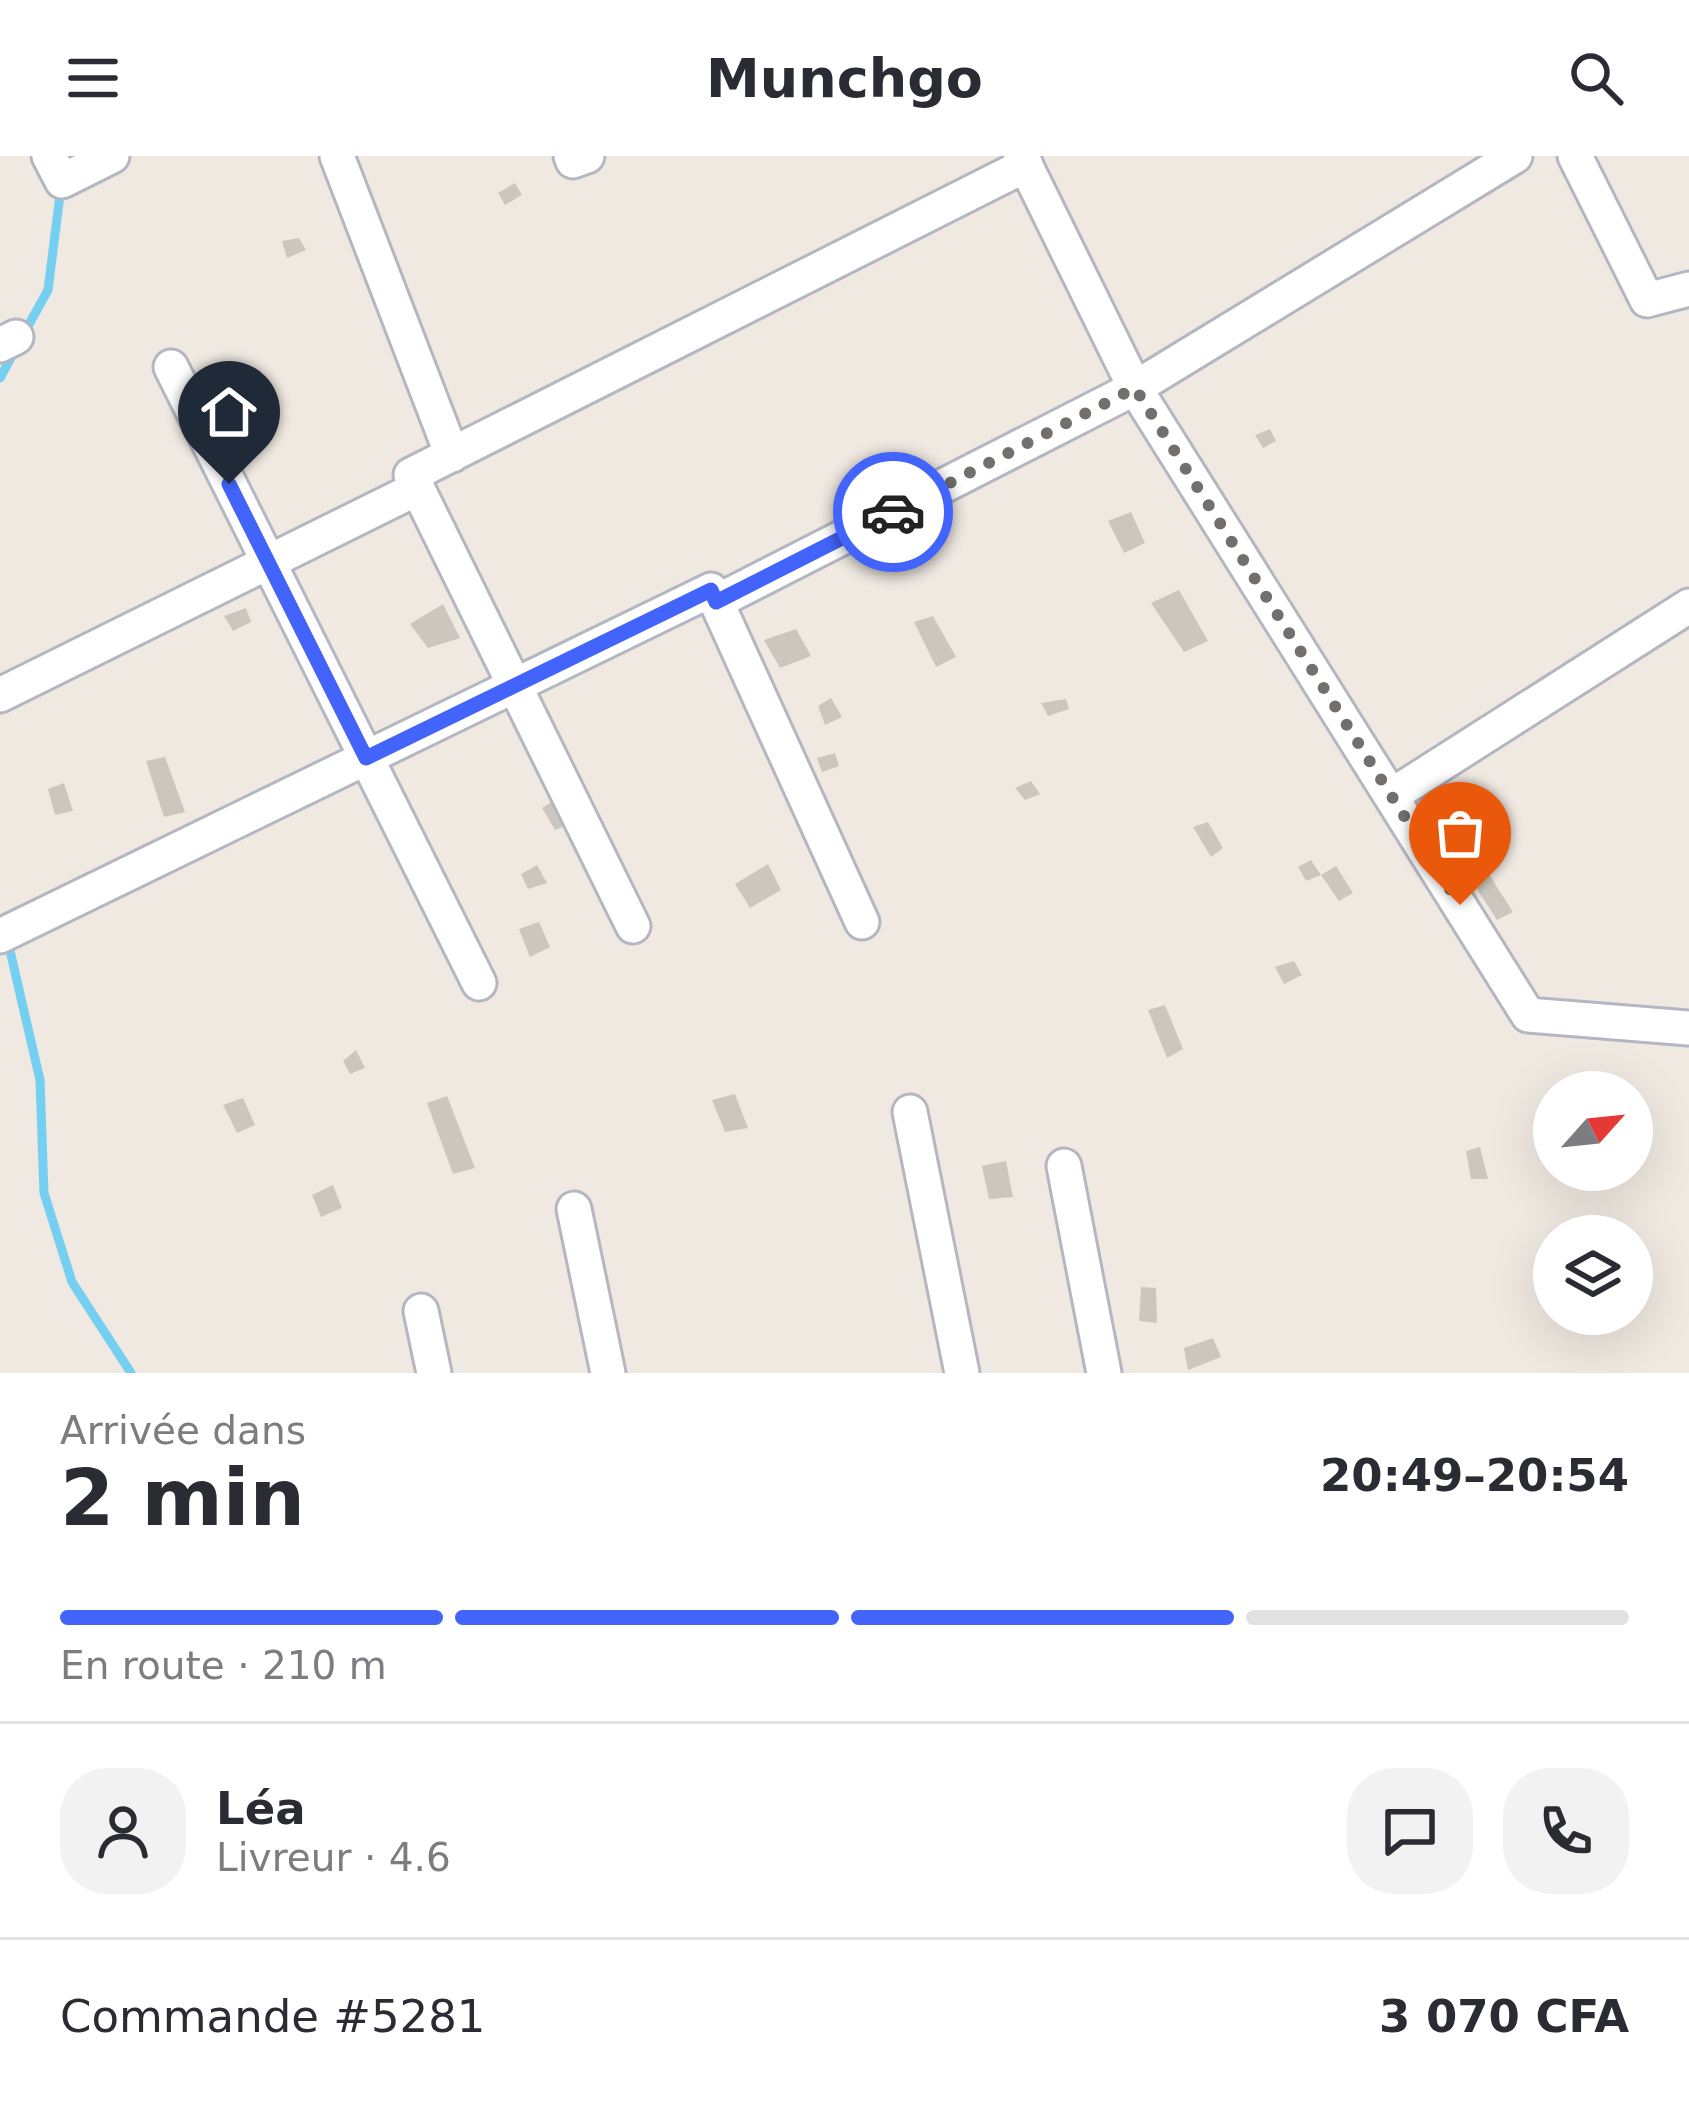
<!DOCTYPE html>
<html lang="fr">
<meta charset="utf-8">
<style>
body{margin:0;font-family:"DejaVu Sans",sans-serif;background:#f2f2f3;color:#2b2b33;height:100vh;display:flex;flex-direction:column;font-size:45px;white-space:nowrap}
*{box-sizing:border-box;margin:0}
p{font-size:39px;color:#7c7c81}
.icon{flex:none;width:66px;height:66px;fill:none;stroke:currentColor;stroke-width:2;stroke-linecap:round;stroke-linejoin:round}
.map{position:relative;height:1217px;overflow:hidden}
.details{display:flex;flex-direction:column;background:#fff;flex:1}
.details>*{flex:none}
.needle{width:78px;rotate:63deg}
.controls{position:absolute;left:1533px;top:915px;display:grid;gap:24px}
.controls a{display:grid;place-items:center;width:120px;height:120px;border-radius:50%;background:#fff;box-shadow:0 12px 48px #0002;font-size:60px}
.pin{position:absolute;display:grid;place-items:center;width:102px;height:102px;color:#fff;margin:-123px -51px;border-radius:50% 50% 50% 0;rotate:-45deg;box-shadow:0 0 12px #0007}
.pin .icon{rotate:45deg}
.courier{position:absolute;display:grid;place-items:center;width:120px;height:120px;margin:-60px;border:9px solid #4264fb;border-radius:50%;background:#fff;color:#222;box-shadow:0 3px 15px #0007}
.overview em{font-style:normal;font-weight:700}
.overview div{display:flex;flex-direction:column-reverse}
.overview{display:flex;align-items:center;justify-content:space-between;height:204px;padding:0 60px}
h1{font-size:78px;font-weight:700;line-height:90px}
.bar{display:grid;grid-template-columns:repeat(4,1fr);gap:18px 12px;align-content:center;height:144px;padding:0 60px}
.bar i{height:15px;border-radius:9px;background:#e1e1e2}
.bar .active{background:#4264fb}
.bar p{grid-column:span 4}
.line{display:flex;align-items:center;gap:30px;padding:0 60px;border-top:3px solid #e1e1e2}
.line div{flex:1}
.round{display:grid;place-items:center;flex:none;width:126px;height:126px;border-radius:48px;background:#f2f2f3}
header{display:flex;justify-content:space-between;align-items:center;height:156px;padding:0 60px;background:#fff;font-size:54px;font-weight:700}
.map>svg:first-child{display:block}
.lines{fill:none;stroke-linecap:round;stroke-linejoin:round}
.stream{stroke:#75cff0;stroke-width:9}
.building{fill:#cbc7bf}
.minor-casing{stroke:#b4b7c1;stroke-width:39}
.minor{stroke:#fff;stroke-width:33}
.done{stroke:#726f6d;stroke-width:12;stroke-dasharray:0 21.6}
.route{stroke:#4264fb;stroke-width:15}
</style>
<header><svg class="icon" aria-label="menu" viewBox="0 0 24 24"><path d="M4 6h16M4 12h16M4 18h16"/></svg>Munchgo<svg class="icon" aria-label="search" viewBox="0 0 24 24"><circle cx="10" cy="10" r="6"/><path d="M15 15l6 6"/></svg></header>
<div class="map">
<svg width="1689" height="1217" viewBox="0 0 1689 1217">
<rect width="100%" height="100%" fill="#efe9e1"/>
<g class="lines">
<!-- stream -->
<path class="stream" d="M22,181L48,134L61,31
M0,222L14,196
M8,786L40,924L44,1037L72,1126L131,1217"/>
</g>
<!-- building -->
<path class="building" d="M515,27L522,39L505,49L498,37Z
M299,82L306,94L287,102L282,85Z
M1270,273L1276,285L1263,292L1255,279Z
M1131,356L1145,387L1124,397L1108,365Z
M1179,434L1208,485L1184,496L1151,447Z
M443,448L460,482L428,492L410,468Z
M246,452L251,466L233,475L224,460Z
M933,460L956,501L936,511L914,466Z
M796,473L811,500L780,512L764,484Z
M831,542L842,561L825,569L818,550Z
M1066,543L1069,553L1048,560L1041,547Z
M835,597L839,610L822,616L817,602Z
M165,601L185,656L164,661L146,605Z
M1031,625L1040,638L1025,644L1015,632Z
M64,627L73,655L55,659L48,633Z
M556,643L570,668L555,674L542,652Z
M1208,666L1223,692L1211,701L1193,671Z
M1311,704L1321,719L1336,710L1353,737L1339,745L1321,719L1306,725L1298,711Z
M768,708L781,734L750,752L735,728Z
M537,709L547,727L528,733L521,718Z
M1483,709L1513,756L1497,764L1468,719Z
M539,766L550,791L530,801L519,773Z
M1294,805L1302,819L1284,828L1275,811Z
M1165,849L1183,893L1167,902L1148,854Z
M356,894L365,912L350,918L343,905Z
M735,938L748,972L725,976L712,944Z
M447,940L475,1012L453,1018L427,947Z
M243,942L255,969L237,977L223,949Z
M1480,991L1488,1023H1471L1466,995Z
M1006,1005L1013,1041L989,1043L982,1010Z
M333,1029L342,1052L321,1061L312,1039Z
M1141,1131L1156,1132L1157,1167L1139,1165Z
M1213,1182L1221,1201L1188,1214L1184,1192Z"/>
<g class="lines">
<!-- minor casing -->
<g class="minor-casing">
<path id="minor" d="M49,0L62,25L112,0
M337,0L452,299
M571,0L573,5L587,0
M1021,0L1135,232L1528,859L1689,872
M1575,0L1647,144L1689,133
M0,189L16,181
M171,211L479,827
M716,446L1135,232L1515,0
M0,539L418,332
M1391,640L1689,450
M633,770L411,319L1026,9
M0,780L711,434L862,766
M910,956L962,1217
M1064,1010L1104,1217
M574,1053L608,1217
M421,1155L434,1217"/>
</g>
<!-- minor -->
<use href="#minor" class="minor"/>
</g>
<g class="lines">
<!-- done -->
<path class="done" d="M893,356L1135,232L1460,749"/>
<!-- route -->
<path class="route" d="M229,328L366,602L711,434L716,446L893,356"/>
</g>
</svg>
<div class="controls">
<a><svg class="needle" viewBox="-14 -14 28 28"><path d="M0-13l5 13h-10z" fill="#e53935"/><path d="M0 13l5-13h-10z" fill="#7c7c81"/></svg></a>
<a><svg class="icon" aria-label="layers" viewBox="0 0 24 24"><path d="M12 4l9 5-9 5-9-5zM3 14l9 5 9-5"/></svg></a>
</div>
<div class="pin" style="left:1460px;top:749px;background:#ea580c"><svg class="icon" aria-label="bag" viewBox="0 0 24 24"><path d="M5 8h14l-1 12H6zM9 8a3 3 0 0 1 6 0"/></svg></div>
<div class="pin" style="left:229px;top:328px;background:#1f2937"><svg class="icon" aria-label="home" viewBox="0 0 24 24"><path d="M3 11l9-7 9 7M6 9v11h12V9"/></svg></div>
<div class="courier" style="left:893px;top:356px"><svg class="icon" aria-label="car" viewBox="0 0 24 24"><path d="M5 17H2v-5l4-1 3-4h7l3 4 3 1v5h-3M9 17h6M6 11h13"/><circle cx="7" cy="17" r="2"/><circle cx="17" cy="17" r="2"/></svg></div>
</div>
<section class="details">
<div class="overview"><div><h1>2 min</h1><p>Arrivée dans</p></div><em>20:49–20:54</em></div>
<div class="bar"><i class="active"></i><i class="active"></i><i class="active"></i><i></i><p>En route · 210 m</p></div>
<div class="line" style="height:216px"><a class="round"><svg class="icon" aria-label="person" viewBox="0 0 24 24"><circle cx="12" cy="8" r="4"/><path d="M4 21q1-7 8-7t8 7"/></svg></a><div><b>Léa</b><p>Livreur · 4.6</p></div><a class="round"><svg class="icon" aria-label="chat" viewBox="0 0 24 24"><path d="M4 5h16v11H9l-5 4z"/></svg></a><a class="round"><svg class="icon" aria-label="phone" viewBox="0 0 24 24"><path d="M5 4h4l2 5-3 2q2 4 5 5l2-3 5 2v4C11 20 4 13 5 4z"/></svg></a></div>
<div class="line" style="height:156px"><div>Commande #5281</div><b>3 070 CFA</b></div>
</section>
